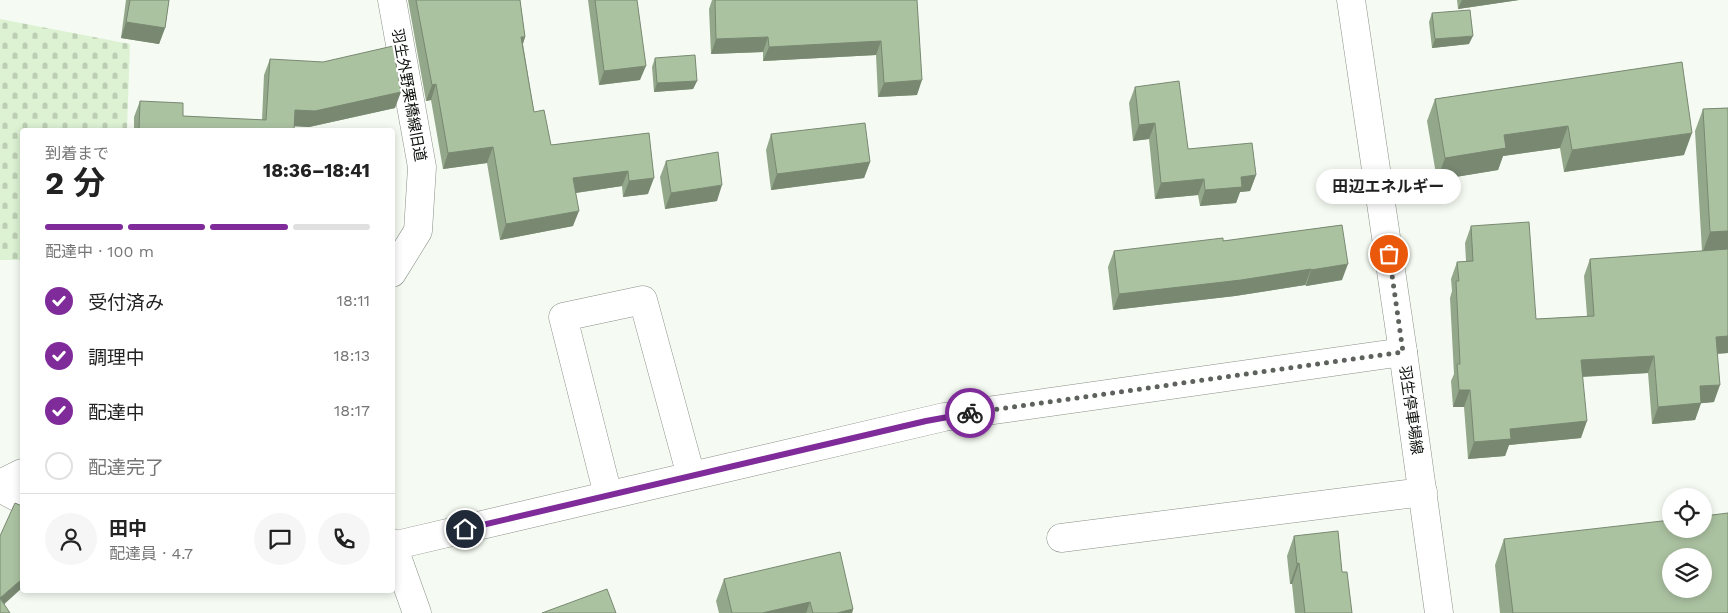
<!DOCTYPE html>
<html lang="ja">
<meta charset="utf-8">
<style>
body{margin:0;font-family:"Work Sans","Noto Sans JP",sans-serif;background:#f6f6f6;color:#222;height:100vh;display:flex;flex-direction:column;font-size:19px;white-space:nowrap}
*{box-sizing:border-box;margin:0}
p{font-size:16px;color:#767676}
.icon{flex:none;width:28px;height:28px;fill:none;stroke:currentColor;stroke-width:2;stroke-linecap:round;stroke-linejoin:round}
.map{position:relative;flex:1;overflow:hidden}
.panel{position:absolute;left:20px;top:128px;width:375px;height:465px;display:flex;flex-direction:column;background:#fff;border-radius:5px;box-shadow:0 2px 8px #0003}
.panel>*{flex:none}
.controls{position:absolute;left:1662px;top:488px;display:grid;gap:10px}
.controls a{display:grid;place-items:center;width:50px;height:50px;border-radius:50%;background:#fff;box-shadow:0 2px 8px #0003;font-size:25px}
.pin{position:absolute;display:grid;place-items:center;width:42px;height:42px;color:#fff;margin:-21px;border:2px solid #fff;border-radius:50%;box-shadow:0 1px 5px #0007}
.courier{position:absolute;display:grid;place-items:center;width:50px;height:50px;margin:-25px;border:4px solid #7f2b9a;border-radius:50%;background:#fff;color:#222;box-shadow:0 1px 6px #0007}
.bubble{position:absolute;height:35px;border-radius:18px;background:#fff;box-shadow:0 2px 8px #0003;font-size:16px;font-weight:700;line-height:35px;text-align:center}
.headline em{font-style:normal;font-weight:700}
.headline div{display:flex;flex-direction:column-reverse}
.headline{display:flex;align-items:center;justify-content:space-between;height:85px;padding:0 25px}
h1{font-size:32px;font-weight:700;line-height:38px}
.bar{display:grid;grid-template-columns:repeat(4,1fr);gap:8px 5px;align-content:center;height:60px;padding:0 25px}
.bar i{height:6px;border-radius:4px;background:#e0e0e0}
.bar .active{background:#7f2b9a}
.bar p{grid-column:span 4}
.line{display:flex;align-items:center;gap:12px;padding:0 25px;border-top:1px solid #e0e0e0}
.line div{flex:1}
.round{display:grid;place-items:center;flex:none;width:52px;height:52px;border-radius:26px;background:#f6f6f6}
ol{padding:0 25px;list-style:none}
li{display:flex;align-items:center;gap:15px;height:55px}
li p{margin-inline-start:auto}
li .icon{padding:5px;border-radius:50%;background:#7f2b9a;color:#fff;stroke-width:4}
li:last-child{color:#767676}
li i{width:28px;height:28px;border:2px solid #e0e0e0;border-radius:50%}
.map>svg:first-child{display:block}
.cemetery{fill:url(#cemetery-stones)}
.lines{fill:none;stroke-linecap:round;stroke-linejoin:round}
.street-casing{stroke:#8a9088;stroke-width:29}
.secondary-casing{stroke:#8a9088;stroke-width:29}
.street{stroke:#fff;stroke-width:28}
.secondary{stroke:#fff;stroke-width:28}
.wall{fill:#93a78a}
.shaded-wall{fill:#788871}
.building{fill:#abc2a1;stroke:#788871;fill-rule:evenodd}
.done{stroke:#5e625d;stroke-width:5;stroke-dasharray:0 9}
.route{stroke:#7f2b9a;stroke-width:6}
.labels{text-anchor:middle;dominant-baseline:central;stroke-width:4.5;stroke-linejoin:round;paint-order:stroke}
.street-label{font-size:15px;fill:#0d100d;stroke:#fff}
</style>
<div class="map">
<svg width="1728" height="613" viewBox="0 0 1728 613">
<defs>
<pattern id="cemetery-stones" width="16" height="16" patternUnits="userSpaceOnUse" patternTransform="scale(1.25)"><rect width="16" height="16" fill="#dcf2d3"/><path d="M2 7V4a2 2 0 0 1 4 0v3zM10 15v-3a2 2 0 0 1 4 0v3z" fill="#bcceb4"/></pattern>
</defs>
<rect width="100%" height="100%" fill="#f5fbf2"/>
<!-- cemetery -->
<path class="cemetery" d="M0,19L130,44L127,130H22V260H0Z"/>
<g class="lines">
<!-- street casing -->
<g class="street-casing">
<path id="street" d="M0,488L22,500
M608,495L563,317L643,300L691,476
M1061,538L1423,492
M392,543L417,613
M392,546L944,417L1403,352"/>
</g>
<!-- secondary casing -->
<g class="secondary-casing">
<path id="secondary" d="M392,0L422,167L418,231L392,273
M1351,0L1403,352L1439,613
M0,484L22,473"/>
</g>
<!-- street -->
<use href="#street" class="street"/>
<!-- secondary -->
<use href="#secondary" class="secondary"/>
</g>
<!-- wall -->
<path class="wall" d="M126,0H169L165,28L159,44L121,38Z
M408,0H520L525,37L523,44L534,112L551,145L649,133L648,194L623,197L622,186L576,193L573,226L500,240L487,163L443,169L431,100L426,101Z
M588,0H637L640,80L599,85Z
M712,0H917V95L878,97L876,55L763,61V52L711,54L709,9Z
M1457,0H1519L1458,9Z
M1432,13L1469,44L1432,48L1429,22Z
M655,58L697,81L693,89L654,92L652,67Z
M270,59L395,108L309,127L294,126V130H134V117L140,101L183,116L262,120L264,75Z
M1682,62L1684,155L1564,172L1560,148L1503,156L1498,170L1437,180L1427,121L1435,99Z
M1135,87L1188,149L1256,175L1250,191L1240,192L1236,203L1200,206L1198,195L1155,199L1149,139L1133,141L1129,103Z
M1728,108V353L1717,354L1714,402L1701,403L1695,420L1652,424L1648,373L1583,377L1581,438L1509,445L1505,456L1468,459L1464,407H1453L1451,381L1454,374L1450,298L1452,291L1451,279L1457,262L1466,261L1465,243L1471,226L1536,319L1587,316L1584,276L1590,259L1702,251L1695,131L1703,109Z
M771,134L870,162L864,178L771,190L766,150Z
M666,161L717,201L665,209L660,177Z
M1342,225V280L1306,286L1305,285L1235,296L1113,310L1108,267L1114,251L1223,241Z
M1294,536L1342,572L1352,613H1295L1292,584H1290L1287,556Z
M1504,539L1728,613H1500L1495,565Z
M724,579L853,609L852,613H719L716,601Z"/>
<!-- shaded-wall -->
<path class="shaded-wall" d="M1462,0H1519L1458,9Z
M126,22L165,28L159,44L121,38Z
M1473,36L1469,44L1432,48L1435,39Z
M521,37H525L520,53Z
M768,37L763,52L711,54L716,39Z
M881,41L876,55L763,61L769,47Z
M646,66L640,80L599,85L604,71Z
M922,80L917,95L878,97L884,83Z
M697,81L693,89L654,92L657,83Z
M436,84L431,100L426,101L432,85Z
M401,92L395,108L309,127L289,126L295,110Z
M1155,123L1149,139L1133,141L1139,125Z
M1568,126L1560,148L1503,156L1498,170L1437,180L1445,158L1504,135Z
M1692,133L1684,155L1564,172L1572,150Z
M493,147L487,163L443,169L448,153Z
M870,162L864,178L771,190L777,174Z
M628,171L622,186L568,194L573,178Z
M1256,175L1250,191L1240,192L1236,203L1200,206L1205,190L1241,177Z
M654,178L648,194L623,197L629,181Z
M1204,179L1198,195L1155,199L1161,183Z
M722,185L717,201L665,209L671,193Z
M579,211L573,226L500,240L506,224Z
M1728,231V253L1702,254L1710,232Z
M1348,264L1342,280L1306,286L1311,270Z
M1311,269L1305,285L1235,296L1113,310L1119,294Z
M1728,336V353L1710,354L1716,337Z
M1654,356L1648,373L1575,377L1581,360Z
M1720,385L1714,402L1694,404L1700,386Z
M1459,390H1470L1464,407H1453Z
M1701,403L1695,420L1652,424L1658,407Z
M1587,421L1581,438L1509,445L1505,456L1468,459L1474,442L1510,429Z
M1299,563L1292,584H1290L1297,564Z
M22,579V588L0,608V598Z
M810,602L806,613H762Z
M853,609L852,613H837Z"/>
<!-- building -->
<path class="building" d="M130,0H169L165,28L126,22Z
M416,0H520L525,37H521L534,112L544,110L551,145L649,133L654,178L629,181L628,171L573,178L579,211L506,224L493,147L448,153L436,84L432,85Z
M595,0H637L646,66L604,71Z
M715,0H917L922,80L884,83L881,41L769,47L768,37L716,39Z
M1470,10L1473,36L1435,39L1432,13Z
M393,46L401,92L315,111L295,110L294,130H139L140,101L183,103V116L266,120L270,59L323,62Z
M695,55L697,81L657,83L655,58Z
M1682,62L1692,133L1572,150L1568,126L1504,135L1506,148L1445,158L1435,99Z
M1179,81L1188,149L1252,143L1256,175L1241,177L1242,187L1205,190L1204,179L1161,183L1155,123L1139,125L1135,87Z
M1728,108V231L1710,232L1703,109Z
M865,123L870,162L777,174L771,134Z
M718,152L722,185L671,193L666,161Z
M1529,222L1536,319L1594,316L1590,259L1728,249V336L1716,337L1720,385L1700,386L1701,403L1658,407L1654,356L1581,360L1587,421L1510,429L1511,439L1474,442L1470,390H1459L1457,364H1460L1456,281H1459L1457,262L1473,261L1471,226Z
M1342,225L1348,264L1311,270V269L1241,280L1119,294L1114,251L1223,238V241Z
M15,503L22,506V579L0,598L10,613H0V536Z
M1728,513V613H1513L1504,539L1671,520V529H1704V516ZM1671,556H1704V589H1671Z
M1338,531L1342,572H1347L1352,613H1305L1299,563L1297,564L1294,536Z
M840,552L853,609L837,613H813L810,602L762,613H732L724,579Z
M607,589L616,613H542Z"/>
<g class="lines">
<!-- done -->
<path class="done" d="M970,413L1403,352L1389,254"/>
<!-- route -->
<path class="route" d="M465,529L926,421L970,413"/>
</g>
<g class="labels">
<!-- street labels -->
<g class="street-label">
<text transform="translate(409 95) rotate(80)">羽生外野栗橋線旧道</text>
<text transform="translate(1411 410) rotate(82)">羽生停車場線</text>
</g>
</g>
</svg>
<div class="controls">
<a><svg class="icon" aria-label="locate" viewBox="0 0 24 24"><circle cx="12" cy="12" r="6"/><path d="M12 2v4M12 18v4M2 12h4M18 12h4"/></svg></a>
<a><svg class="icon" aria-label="layers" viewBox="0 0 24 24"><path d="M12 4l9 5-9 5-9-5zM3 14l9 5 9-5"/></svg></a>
</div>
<div class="pin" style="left:1389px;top:254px;background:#ea580c"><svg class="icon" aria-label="bag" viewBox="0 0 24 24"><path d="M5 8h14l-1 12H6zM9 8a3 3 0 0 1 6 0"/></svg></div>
<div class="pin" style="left:465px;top:529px;background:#1f2937"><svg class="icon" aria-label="home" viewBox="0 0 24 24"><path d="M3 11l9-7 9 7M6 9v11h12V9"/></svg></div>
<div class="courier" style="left:970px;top:413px"><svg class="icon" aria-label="bike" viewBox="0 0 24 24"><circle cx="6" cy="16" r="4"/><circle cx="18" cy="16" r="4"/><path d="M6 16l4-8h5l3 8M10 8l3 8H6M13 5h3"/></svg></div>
<div class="bubble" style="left:1316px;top:169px;width:145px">田辺エネルギー</div>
<section class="panel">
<div class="headline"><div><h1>2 分</h1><p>到着まで</p></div><em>18:36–18:41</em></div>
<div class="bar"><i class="active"></i><i class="active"></i><i class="active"></i><i></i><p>配達中 · 100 m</p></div>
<ol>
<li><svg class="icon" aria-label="check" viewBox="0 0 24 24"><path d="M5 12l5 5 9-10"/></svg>受付済み<p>18:11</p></li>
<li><svg class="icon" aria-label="check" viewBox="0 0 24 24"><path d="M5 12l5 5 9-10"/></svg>調理中<p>18:13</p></li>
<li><svg class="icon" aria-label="check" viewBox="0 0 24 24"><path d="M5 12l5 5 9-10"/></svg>配達中<p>18:17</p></li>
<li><i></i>配達完了</li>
</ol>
<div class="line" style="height:90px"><a class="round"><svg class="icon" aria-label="person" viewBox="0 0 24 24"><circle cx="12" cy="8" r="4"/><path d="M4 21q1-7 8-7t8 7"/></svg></a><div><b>田中</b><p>配達員 · 4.7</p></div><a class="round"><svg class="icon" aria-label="chat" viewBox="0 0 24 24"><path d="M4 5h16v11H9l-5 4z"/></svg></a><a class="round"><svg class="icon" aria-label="phone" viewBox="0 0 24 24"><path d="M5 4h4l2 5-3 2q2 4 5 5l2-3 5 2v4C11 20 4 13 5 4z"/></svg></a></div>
</section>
</div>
